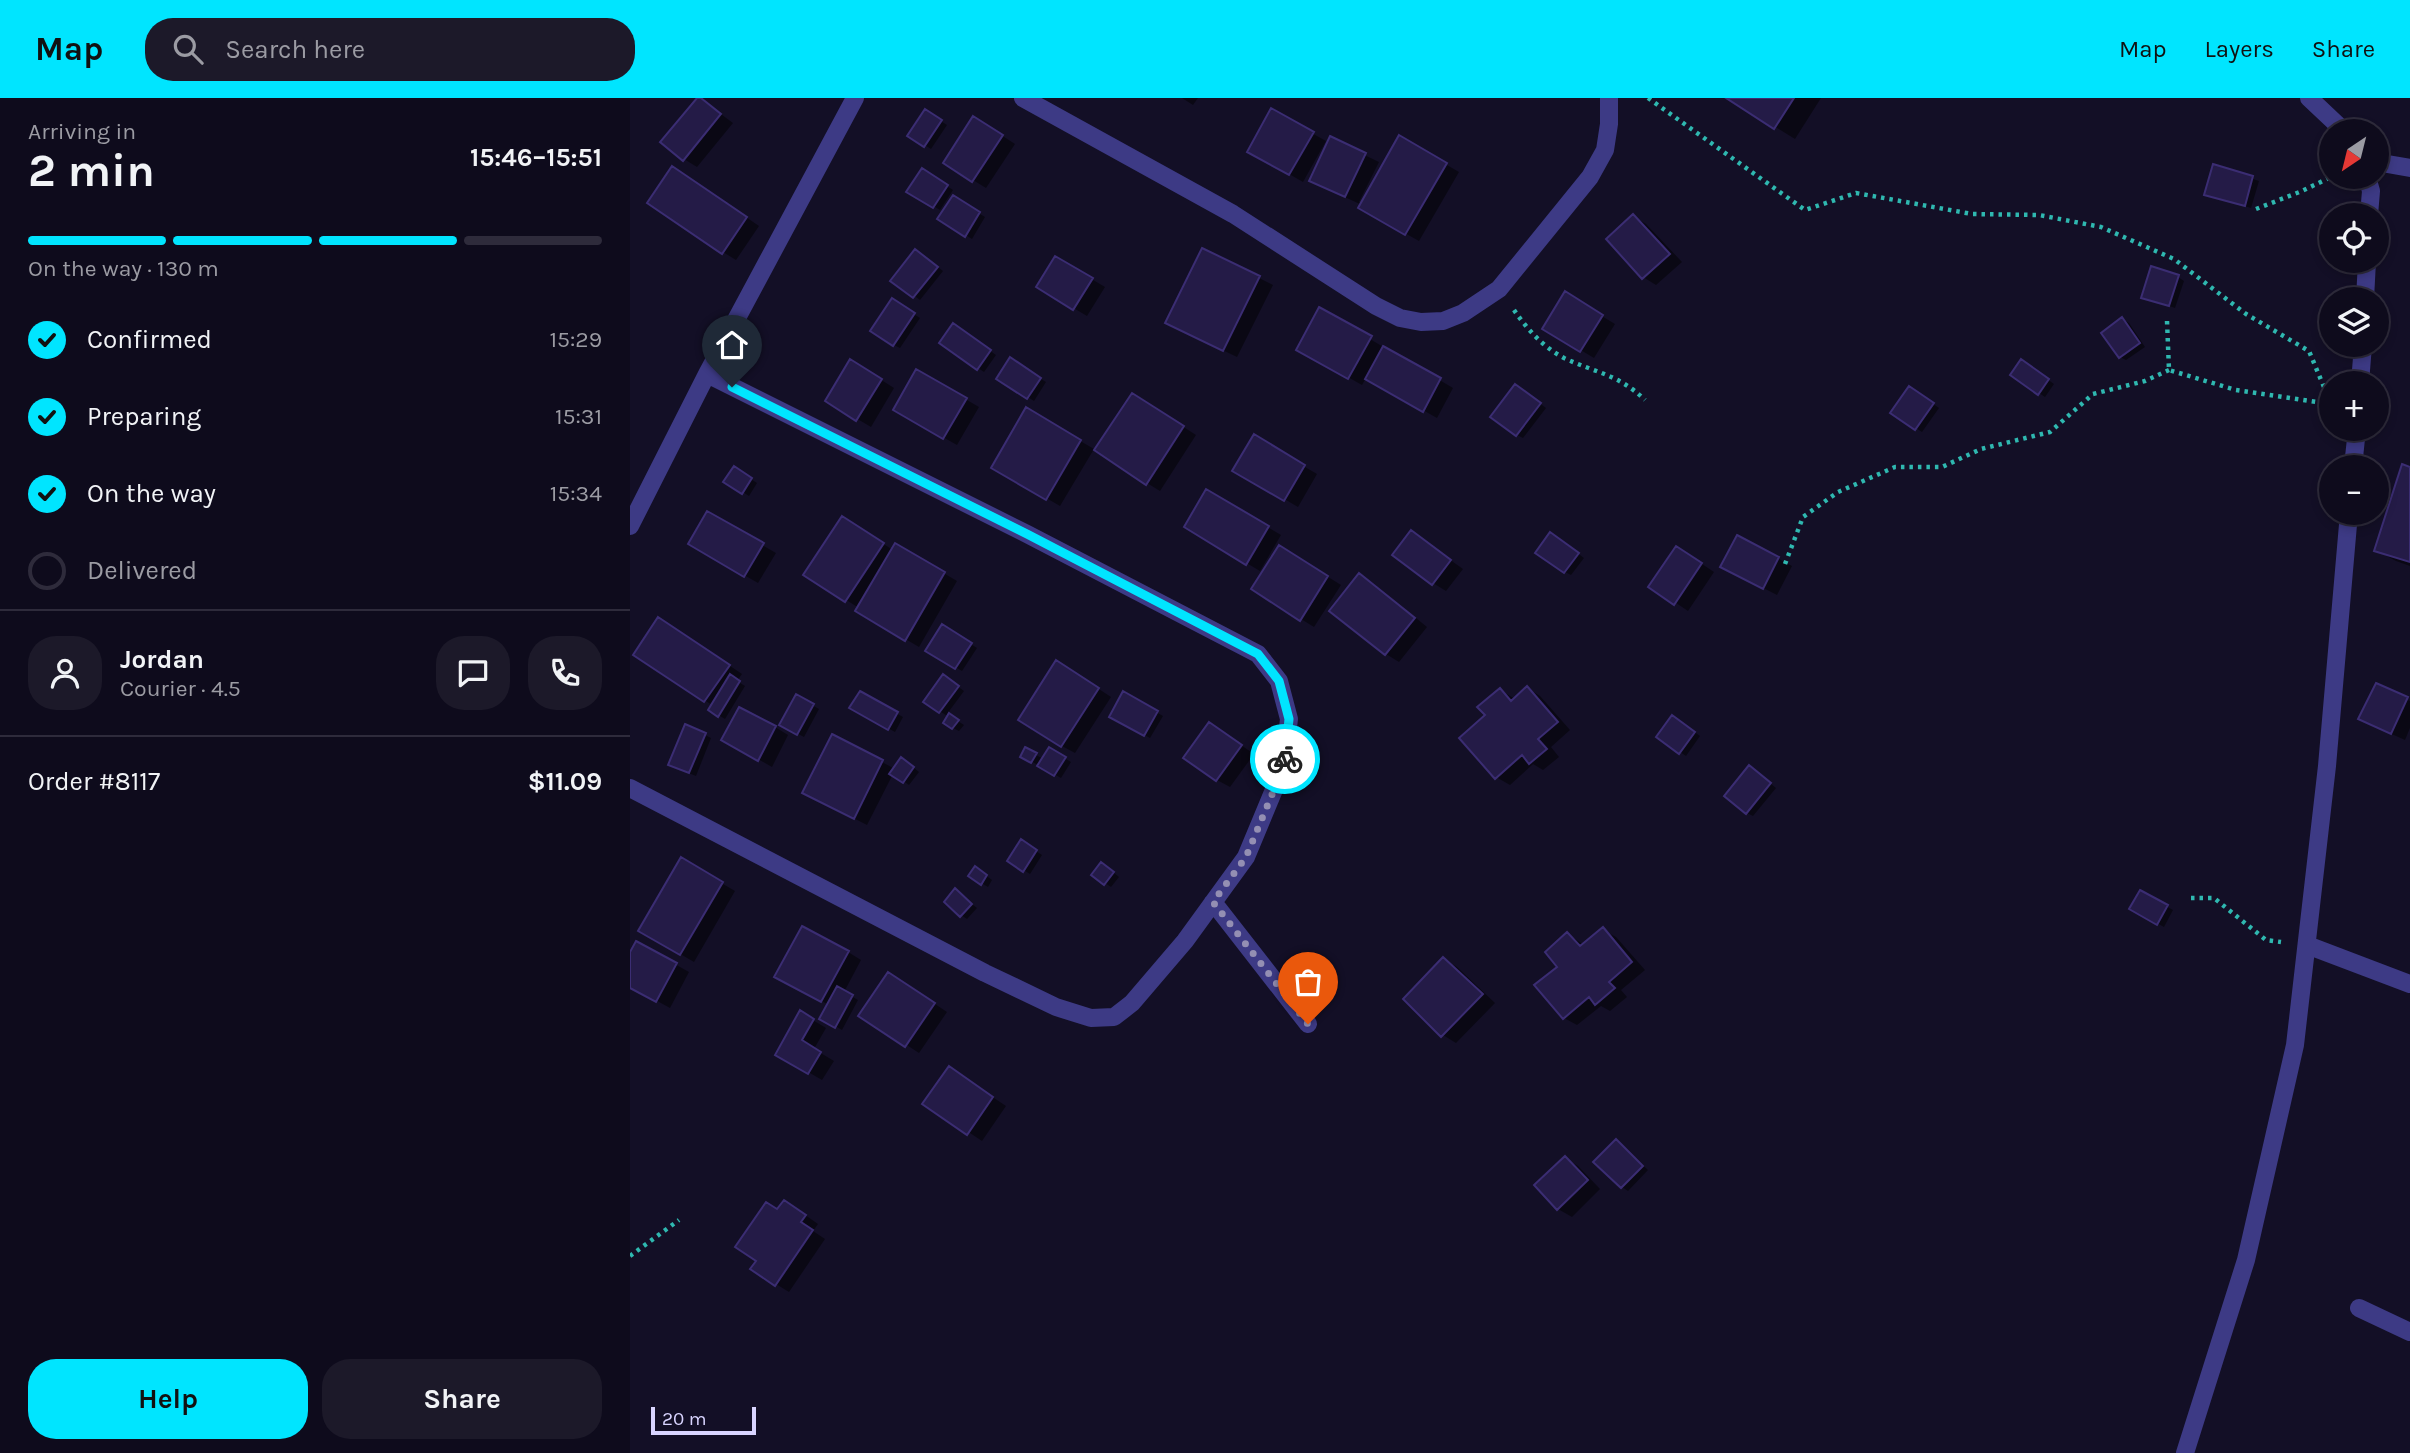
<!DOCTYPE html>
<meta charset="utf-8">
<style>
body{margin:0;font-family:Karla,sans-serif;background:#1c1929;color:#f1f3f6;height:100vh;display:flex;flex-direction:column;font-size:26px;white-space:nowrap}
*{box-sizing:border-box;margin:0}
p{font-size:23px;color:#9b9ba3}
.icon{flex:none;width:38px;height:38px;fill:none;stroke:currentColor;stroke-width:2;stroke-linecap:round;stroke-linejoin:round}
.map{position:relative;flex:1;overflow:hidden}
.details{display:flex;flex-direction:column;background:#0e0b1c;width:630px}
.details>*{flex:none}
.needle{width:46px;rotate:215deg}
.buttons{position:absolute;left:1689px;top:21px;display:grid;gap:14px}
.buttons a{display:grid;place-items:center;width:70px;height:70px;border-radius:50%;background:#0e0b1c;box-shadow:0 4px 10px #0003,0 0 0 2px #2e2b3b;font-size:35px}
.scale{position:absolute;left:21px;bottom:18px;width:105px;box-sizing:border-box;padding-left:7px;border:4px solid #d9d4ff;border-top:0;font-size:19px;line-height:24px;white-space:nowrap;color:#d9d4ff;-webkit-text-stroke:5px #130f26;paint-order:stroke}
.pin{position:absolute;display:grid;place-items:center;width:60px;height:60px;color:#fff;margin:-72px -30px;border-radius:50% 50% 50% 0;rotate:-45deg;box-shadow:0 0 7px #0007}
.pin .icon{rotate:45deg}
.courier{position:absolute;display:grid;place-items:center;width:70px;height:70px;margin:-35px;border:5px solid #00e5ff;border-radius:50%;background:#fff;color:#222;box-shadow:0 2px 9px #0007}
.summary em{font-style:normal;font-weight:700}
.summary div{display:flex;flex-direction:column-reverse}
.summary{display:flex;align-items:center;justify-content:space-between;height:119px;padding:0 28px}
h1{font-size:46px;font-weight:700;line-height:52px}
.bar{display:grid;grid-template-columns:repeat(4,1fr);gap:10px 7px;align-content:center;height:84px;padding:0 28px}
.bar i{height:9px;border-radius:5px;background:#2e2b3b}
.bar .selected{background:#00e5ff}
.bar p{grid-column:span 4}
.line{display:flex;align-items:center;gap:18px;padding:0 28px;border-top:2px solid #2e2b3b}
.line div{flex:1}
.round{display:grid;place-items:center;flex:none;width:74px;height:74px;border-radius:28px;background:#1c1929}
ol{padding:0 28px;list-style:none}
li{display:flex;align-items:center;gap:21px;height:77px}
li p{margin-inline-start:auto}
li .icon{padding:7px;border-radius:50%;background:#00e5ff;color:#111;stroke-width:4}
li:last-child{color:#9b9ba3}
li i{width:38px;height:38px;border:4px solid #2e2b3b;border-radius:50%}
.button{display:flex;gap:14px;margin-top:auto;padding:14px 28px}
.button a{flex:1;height:80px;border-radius:28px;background:#00e5ff;color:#111;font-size:28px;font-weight:700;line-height:80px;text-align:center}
.button a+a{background:#1c1929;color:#f1f3f6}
header{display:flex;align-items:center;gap:42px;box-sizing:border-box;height:98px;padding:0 35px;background:#00e5ff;color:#111}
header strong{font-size:33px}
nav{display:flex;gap:38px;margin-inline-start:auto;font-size:24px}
.search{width:490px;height:63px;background:#1c1929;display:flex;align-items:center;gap:18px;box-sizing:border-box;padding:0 24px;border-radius:28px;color:#9b9ba3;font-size:26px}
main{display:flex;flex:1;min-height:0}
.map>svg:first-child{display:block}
.shadow{fill:#0007}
.building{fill:#241b47;stroke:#3b2d73;stroke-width:2}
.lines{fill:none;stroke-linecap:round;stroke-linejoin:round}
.path{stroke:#2fb8b0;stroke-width:4.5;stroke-dasharray:3.5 5;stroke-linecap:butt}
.street{stroke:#3d3a85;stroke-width:18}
.done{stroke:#948fb3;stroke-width:7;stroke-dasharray:0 12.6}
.route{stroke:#00e5ff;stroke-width:9}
</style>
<header>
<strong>Map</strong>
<div class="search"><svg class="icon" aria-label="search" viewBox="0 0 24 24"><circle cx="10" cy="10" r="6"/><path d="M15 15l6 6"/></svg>Search here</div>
<nav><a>Map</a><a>Layers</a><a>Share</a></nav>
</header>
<main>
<section class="details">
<div class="summary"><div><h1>2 min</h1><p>Arriving in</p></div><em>15:46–15:51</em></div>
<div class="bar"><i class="selected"></i><i class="selected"></i><i class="selected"></i><i></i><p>On the way · 130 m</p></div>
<ol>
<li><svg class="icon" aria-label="check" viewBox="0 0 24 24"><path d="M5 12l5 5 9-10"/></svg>Confirmed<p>15:29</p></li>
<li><svg class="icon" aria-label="check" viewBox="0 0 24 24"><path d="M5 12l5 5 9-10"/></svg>Preparing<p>15:31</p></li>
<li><svg class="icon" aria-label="check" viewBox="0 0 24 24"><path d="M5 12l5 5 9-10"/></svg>On the way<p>15:34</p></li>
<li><i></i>Delivered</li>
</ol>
<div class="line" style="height:126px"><a class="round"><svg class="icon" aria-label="person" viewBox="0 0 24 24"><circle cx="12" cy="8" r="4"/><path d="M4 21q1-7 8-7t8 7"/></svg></a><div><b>Jordan</b><p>Courier · 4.5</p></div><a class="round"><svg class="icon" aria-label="chat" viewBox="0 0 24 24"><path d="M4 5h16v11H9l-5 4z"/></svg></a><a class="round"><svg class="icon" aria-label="phone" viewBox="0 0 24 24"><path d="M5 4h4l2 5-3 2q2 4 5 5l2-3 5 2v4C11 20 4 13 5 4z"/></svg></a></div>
<div class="line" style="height:91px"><div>Order #8117</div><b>$11.09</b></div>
<div class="button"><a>Help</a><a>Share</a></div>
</section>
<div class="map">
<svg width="1780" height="1355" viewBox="0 0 1780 1355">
<rect width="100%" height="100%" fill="#130f26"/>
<!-- shadow -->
<path class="shadow" d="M69,0L103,25L67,69L54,61Z
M552,0H568L563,7Z
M1099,0H1191L1165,41Z
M295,13L317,27L301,51L279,37Z
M642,13L696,43L673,84L619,53Z
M357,28L385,46L356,90L343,82Z
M770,40L829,74L789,143L730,110L732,107L695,90L701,41L749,64L729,104L732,106Z
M1584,68L1629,83L1621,110L1576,96Z
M292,72L323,92L310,112L279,93Z
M56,78L129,128L106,162L93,154Z
M323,100L355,119L342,141L310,121Z
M1003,118L1016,126L1052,164L1026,187L1013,179Z
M573,152L643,187L607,259L551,232Z
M292,157L313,173L290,202L263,182Z
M426,160L475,189L457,218L408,189Z
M1548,179L1554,183L1545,210L1514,199Z
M935,196L985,226L964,260L914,230Z
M268,206L290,220L270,250L264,247Z
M689,211L823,290L807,320L736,280L732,287L668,251Z
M1492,221L1499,225L1515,249L1496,262L1490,259Z
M329,231L366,257L354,274L348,270Z
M381,262L416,284L404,303L368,280Z
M1397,267L1424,286L1415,299L1382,277Z
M234,271L264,290L241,329L197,303Z
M287,273L349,309L327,347L265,312Z
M892,292L916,310L893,340L887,337Z
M1286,294L1309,310L1292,334L1263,315Z
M516,305L566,337L530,393L517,385Z
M397,312L464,351L430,408L363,369Z
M624,339L687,376L668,409L605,372Z
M104,370L127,385L119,398L96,383Z
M1780,370V468L1766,463L1746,452Z
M577,393L651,437L630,473L556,429Z
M77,415L146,455L128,485L60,446Z
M225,428L263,452L266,447L327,483L289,549L228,513L229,510L175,476Z
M781,434L833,471L816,493L803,485Z
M1108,439L1162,468L1147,497L1106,476Z
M927,440L954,460L941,477L935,474Z
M663,457L711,487L684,529L671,521Z
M1060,458L1084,474L1058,513L1021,488Z
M730,477L743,485L797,529L769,564L756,556L702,512Z
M312,528L347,550L332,573L297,552Z
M42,529L112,576L107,583L115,588L95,621L80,612L82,607L5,557Z
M440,572L481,599L445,655L432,648Z
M319,582L334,593L317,616L334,627L329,633L323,630L319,619L295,604Z
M1746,587L1780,603V630L1775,642L1744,628Z
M897,590L910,598L940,632L921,649L929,659L913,672L903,666L880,687L866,679L857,617L870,592L885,601Z
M230,595L273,619L265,634L222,610Z
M494,596L533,618L520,640L482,619Z
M167,599L189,611L174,639L151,627Z
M1048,622L1070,638L1056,658L1050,654Z
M580,626L624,656L600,689L587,682Z
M145,629L158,637L142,669L93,641Z
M75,637L81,640L66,678L46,670Z
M203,638L265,671L278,665L289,674L279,687L263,676L237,727L188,702Z
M396,651L413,661L419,651L441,664L431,680L392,658Z
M1125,673L1146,690L1123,718L1117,715Z
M392,744L412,757L400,776L379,763Z
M52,762L105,793L64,864L11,833Z
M478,770L489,779L481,789L475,785Z
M351,774L362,782L358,789L340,778Z
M325,793L347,810L337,821L331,817Z
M1510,794L1543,812L1534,829L1501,811Z
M973,832L986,839L1015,872L991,892L997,899L980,913L971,908L947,927L934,920L929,869L938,836L954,847Z
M7,845L59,874L40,910L0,888V858Z
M218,854L231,862L214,894L228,902L212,932L192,920L199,907L160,886Z
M813,861L827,869L865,905L826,945L813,937Z
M272,884L317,914L289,955L231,917Z
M171,915L196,930L184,951L204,963L192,982L147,956Z
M319,970L376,1008L352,1043L295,1005Z
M986,1043L1018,1072L998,1093L992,1089Z
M935,1060L948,1068L970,1091L942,1119L928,1111L906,1087Z
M168,1112L188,1126L183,1133L195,1141L159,1194L146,1186L128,1162L148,1113Z"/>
<!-- building -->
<path class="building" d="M67,0H71L91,16L53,63L30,44Z
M1096,0H1164L1144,31Z
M641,10L684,34L659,77L617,54Z
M295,11L312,22L294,49L277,38Z
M343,18L373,37L342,84L313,65Z
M769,37L817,65L775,137L728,110Z
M700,38L736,55L715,99L679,83Z
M1583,66L1623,78L1615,108L1574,97Z
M42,68L117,119L92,156L17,105Z
M292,70L318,87L303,110L276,94Z
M323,97L350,114L335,139L307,121Z
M1003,116L1040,156L1012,181L976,141Z
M572,150L630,178L593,253L535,225Z
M285,151L308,169L283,200L260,183Z
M425,158L463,180L443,212L406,189Z
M1521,168L1549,177L1539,208L1511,200Z
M935,193L973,217L950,254L912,231Z
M262,200L285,215L263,248L240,233Z
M689,209L742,238L718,281L666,252Z
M1492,219L1510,245L1489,260L1471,235Z
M323,225L361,252L347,272L309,245Z
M753,248L811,280L793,314L735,281Z
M380,259L411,280L397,301L366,281Z
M220,261L252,281L226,323L195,303Z
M1391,261L1419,281L1408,297L1380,277Z
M286,271L337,300L313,341L263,312Z
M885,286L911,305L886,338L860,319Z
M1279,288L1304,305L1285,332L1260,315Z
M502,295L554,328L516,387L464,352Z
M396,309L451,342L416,402L361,370Z
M624,336L675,367L654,403L602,373Z
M1772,366L1780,369V464L1744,453Z
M104,368L122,380L112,396L93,384Z
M576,391L639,428L616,467L554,429Z
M77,413L134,445L114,479L58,446Z
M212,418L254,445L215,504L173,477Z
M781,432L821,462L802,487L762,457Z
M920,434L949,455L934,475L905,455Z
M1107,437L1149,459L1133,491L1090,469Z
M265,445L315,474L275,543L225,513Z
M649,447L698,478L670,523L621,491Z
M1046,448L1072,465L1044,507L1018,489Z
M729,475L785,520L755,557L699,513Z
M28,519L100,567L74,604L3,557Z
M312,526L342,545L325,571L295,553Z
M426,562L469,590L431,649L388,622Z
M100,576L110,583L88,619L78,612Z
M313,576L329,588L309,615L293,604Z
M1746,585L1778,599L1761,636L1728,621Z
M897,588L928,624L908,641L917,651L899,666L892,657L865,681L829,640L855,617L847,609L870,590L881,603Z
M230,593L268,614L258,632L219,610Z
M493,593L528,613L514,638L479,619Z
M166,596L184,606L167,637L149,627Z
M109,609L146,628L128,663L91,642Z
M319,615L329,622L322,631L313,625Z
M1042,617L1065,634L1049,656L1026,639Z
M579,624L612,647L586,683L553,660Z
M55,626L76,635L59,675L38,667Z
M202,636L253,662L224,721L172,695Z
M395,649L407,655L401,665L390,659Z
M419,649L436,659L424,678L407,668Z
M271,659L284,669L273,685L259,676Z
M1119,667L1141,685L1116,716L1094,698Z
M391,741L407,752L393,774L377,763Z
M51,759L93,784L50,857L8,833Z
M471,764L484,774L474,787L461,777Z
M345,768L357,777L351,787L338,778Z
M325,790L342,806L330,819L314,804Z
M1510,792L1538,807L1527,827L1499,811Z
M172,828L219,853L191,904L144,879Z
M973,829L1002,864L979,884L985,890L965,907L959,899L933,921L904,887L927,869L915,854L937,834L950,848Z
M6,843L47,865L26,904L0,890V854Z
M813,859L853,896L811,939L773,901Z
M258,874L305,905L275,949L228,918Z
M207,888L223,897L205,930L189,921Z
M170,912L184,921L172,942L191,954L178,976L145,957Z
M319,968L363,999L337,1037L292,1006Z
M986,1041L1013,1068L991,1090L963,1064Z
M935,1058L958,1082L927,1112L904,1087Z
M154,1102L176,1117L171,1124L183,1132L145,1188L120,1171L126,1163L105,1149L136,1104L147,1111Z"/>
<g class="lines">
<!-- path -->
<path class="path" d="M1018,0L1175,112L1226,95L1342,116L1409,117L1471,129L1544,161L1616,216L1679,253L1701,306
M1626,111L1672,93L1701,79
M884,212C897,231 913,249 934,260C966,275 988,276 1015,302
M1537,223L1539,272L1606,292L1700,306
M1155,466L1173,419L1208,394L1265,369H1312L1351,351L1420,334L1463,296L1515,283L1539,272
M1561,800H1584L1636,842L1651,844
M0,1158L49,1122"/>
<!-- street -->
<path class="street" d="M393,0L603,116L746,208L770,220L791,224L813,223L833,215L869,191L960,79L975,52L979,26V0
M1679,0L1714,33
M1746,64L1780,70
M1737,79L1741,93L1739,117
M1735,201L1737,163
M1730,285L1733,247
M1723,369L1727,331
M0,428L77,276L225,0
M0,690L355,875L426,909L461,920L484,919L502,905L555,843L616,759L653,670L659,621L649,583L628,556L397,436L77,276
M583,804L678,926
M1677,847L1780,886
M1729,1210L1780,1234
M1555,1355L1616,1162L1665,947L1697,668L1719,415"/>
</g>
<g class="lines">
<!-- done -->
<path class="done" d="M655,661L653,670L616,759L583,804L678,926"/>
<!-- route -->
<path class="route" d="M102,289L397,436L628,556L649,583L659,621L655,661"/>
</g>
</svg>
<div class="buttons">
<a><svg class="needle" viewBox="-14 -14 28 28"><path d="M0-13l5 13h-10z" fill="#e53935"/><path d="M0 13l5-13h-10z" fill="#9b9ba3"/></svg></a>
<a><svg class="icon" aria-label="locate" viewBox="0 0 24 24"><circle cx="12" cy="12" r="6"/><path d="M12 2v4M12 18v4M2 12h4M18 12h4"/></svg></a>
<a><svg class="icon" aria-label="layers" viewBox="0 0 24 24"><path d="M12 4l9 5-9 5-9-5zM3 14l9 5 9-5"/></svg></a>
<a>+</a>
<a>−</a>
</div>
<div class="scale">20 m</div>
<div class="pin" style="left:678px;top:926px;background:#ea580c"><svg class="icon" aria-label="bag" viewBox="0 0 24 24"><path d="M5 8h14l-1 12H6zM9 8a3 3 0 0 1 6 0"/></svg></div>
<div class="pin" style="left:102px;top:289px;background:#1f2937"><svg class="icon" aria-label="home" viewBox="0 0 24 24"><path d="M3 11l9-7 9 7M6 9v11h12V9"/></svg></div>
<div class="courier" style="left:655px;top:661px"><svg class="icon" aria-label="bike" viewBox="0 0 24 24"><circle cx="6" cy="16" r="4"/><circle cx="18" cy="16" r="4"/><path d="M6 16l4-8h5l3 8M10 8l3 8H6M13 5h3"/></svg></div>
</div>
</main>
